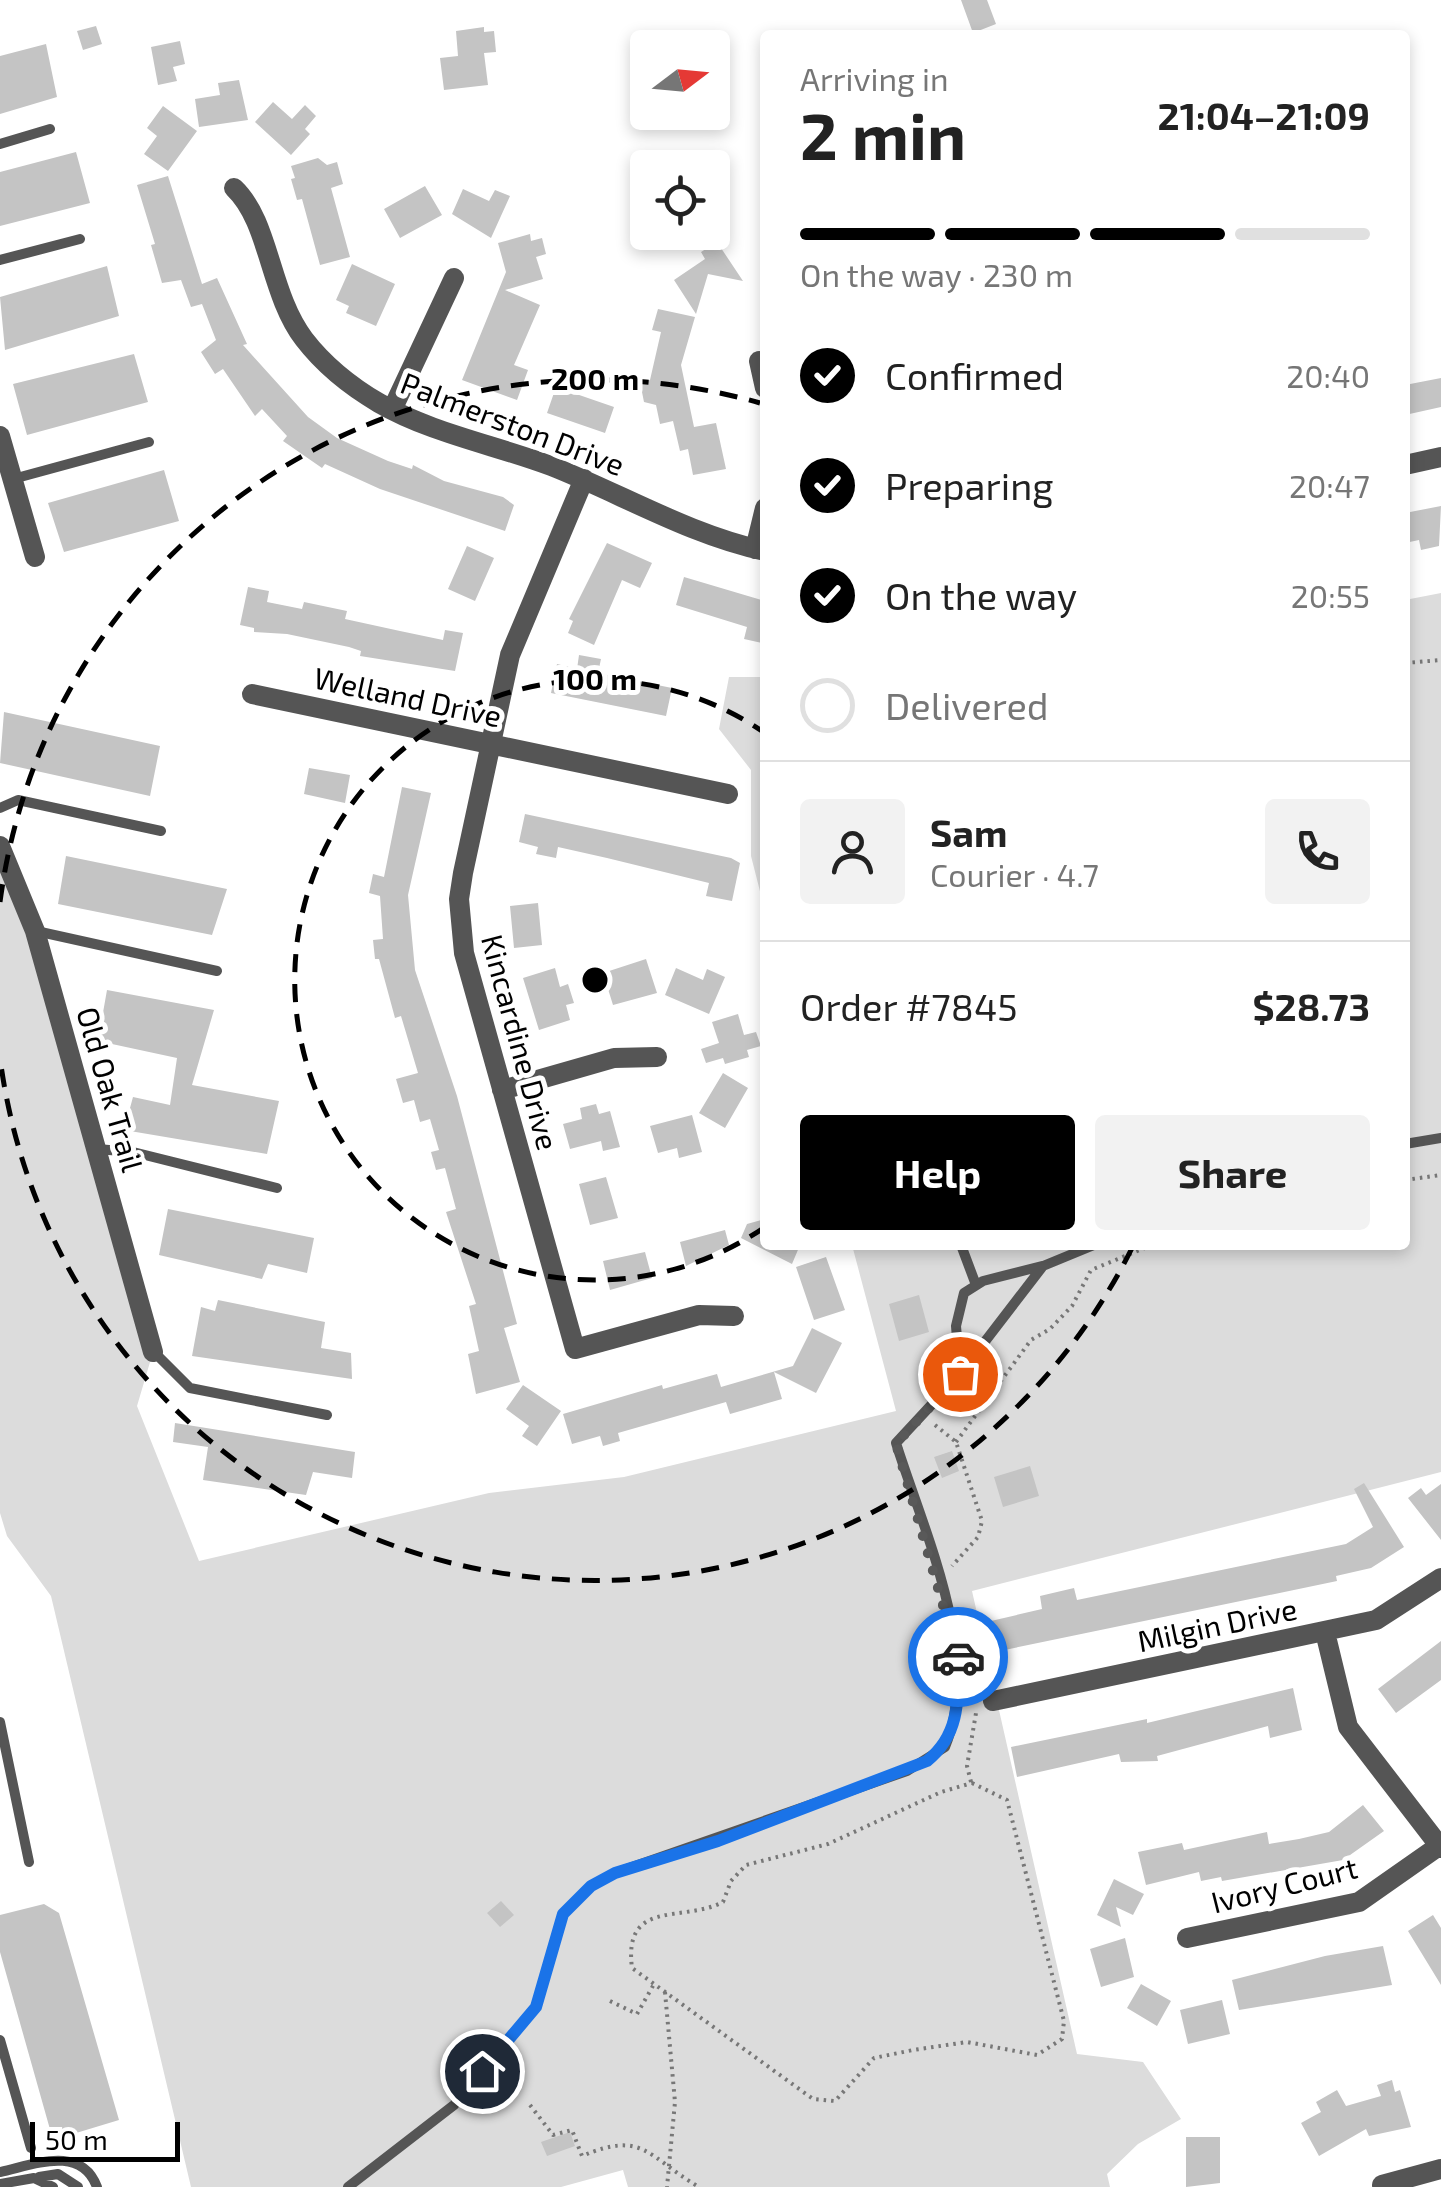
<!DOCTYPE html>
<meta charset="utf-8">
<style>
body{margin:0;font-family:"Exo 2",sans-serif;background:#f2f2f2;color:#222;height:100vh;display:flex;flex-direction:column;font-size:38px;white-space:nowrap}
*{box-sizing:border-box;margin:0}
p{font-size:32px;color:#767676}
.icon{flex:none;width:55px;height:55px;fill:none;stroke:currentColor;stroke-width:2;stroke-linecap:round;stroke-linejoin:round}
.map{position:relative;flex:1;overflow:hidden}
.details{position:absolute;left:760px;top:30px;width:650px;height:1220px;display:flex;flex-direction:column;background:#fff;border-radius:10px;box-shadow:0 5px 15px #0003}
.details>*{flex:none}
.needle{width:65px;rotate:74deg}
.tools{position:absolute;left:630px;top:30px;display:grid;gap:20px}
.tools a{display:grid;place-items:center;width:100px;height:100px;border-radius:10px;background:#fff;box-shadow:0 5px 15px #0003;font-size:50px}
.scale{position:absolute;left:30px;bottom:25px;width:150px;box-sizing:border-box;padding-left:10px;border:5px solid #000;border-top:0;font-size:28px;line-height:35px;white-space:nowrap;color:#000;-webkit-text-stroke:8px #fff;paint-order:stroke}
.pin{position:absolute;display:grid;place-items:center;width:85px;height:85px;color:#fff;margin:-42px;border:5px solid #fff;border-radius:50%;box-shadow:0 2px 10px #0007}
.courier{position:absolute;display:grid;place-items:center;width:100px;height:100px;margin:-50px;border:8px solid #1a73e8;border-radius:50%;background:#fff;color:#222;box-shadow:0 2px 12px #0007}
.summary em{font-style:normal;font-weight:700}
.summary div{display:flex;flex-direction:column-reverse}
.summary{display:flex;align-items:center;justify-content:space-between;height:170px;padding:0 40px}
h1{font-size:65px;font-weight:700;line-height:75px}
.bar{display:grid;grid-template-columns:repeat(4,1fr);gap:15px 10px;align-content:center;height:120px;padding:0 40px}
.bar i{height:12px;border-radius:8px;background:#e0e0e0}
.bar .on{background:#000}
.bar p{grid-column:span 4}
.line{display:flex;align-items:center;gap:25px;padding:0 40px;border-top:2px solid #e0e0e0}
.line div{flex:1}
.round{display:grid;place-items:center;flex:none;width:105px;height:105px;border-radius:10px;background:#f2f2f2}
ol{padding:0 40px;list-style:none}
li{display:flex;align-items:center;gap:30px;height:110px}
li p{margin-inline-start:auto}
li .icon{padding:10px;border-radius:50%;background:#000;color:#fff;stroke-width:4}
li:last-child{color:#767676}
li i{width:55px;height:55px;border:5px solid #e0e0e0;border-radius:50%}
.primary-button{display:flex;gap:20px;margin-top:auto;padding:20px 40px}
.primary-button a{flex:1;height:115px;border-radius:10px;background:#000;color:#fff;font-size:40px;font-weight:700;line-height:115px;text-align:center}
.primary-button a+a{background:#f2f2f2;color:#222}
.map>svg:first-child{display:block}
.green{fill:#dcdcdc}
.building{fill:#c4c4c4}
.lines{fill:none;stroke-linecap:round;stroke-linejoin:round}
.path{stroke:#777;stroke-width:4;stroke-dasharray:2.5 5;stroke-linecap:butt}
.lane{stroke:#555;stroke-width:10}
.street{stroke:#555;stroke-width:20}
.done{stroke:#595959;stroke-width:10;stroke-dasharray:0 18}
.route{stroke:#1a73e8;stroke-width:12}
.ring{fill:none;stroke:#000;stroke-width:5;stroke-dasharray:18 12}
.labels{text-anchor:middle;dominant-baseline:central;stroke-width:10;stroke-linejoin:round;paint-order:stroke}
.street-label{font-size:30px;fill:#000;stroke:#fff}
.centre{fill:#000;stroke:#fff;stroke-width:5}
.ring-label{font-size:30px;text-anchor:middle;font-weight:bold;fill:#000;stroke:#fff;stroke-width:10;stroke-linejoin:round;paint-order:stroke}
</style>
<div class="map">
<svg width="1441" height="2187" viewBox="0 0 1441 2187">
<rect width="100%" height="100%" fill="#fff"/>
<!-- green -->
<path class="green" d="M1441,593V1472L972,1591L1077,2054L1143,2062L1181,2119L1138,2144L1107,2174L1110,2187H628L623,2170L561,2187H191L51,1596L7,1536L0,1513V846L153,1352L137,1406L199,1561L489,1493L624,1477L896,1411L852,1245H1405V600Z
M729,677H765V911L751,856V770L719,729Z"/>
<!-- building -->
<path class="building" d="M961,0H987L996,24L973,33Z
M96,26L102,44L83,50L77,31Z
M484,27V32L494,31L496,52L484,53L488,85L444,90L440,58L458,56L456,31Z
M180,41L185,64L173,67L177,81L158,85L151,47Z
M46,44L57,97L0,114V56Z
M239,80L248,120L199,127L195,99L220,95L218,83Z
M273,102L292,119L305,105L316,116L305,129L310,134L291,155L255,122Z
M163,106L197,131L168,171L144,154L157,136L147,128Z
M76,152L90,203L0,226V172Z
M318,158L327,165L337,162L343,184L331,188L350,257L320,265L302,199L297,200L291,179L295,178L291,166Z
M168,176L202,284L217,278L247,344L243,345L308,417L337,438L388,461L412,469L413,465L444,481L503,497L514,505L505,531L380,489L325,464L322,468L283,441L287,436L262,409L255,416L223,369L215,374L201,352L216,340L202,304L191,307L181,280L162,283L151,245L155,244L137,185Z
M425,186L442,215L400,238L384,209Z
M463,189L489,201L495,190L510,196L491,238L452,214Z
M530,234L531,241L542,238L546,254L536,257L543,279L505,290L540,305L514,365L528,370L517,400L462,380L506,272L498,243Z
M717,242L743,281L708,274L696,314L674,280L705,259L701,252Z
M352,264L395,284L376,326L346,313L349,306L336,300Z
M107,266L119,316L5,350L0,297Z
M658,309L695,317L681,365L694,427L716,423L726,469L693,475L688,449L680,451L673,421L660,424L656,405L644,402L640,382L650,380L661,332L652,330Z
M134,354L148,402L27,435L13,384Z
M1441,378V407L1405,415V385Z
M556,387L614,407L605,433L547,413Z
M164,470L179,521L64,552L48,503Z
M1441,506L1439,546L1421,550L1419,540L1405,543V513Z
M607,543L652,563L640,588L622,580L594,645L568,633L573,621L569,619Z
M467,546L494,558L475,601L448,589Z
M684,577L765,601L762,643L744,639L747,627L676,605Z
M248,587L269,591L267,602L302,609L304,602L347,611L345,619L400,631L443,640L445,630L463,633L455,671L360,656L361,651L349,647L287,634L254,632V628L240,625Z
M579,655L601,659L598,673L672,688L666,716L551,693L557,664L577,669Z
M4,712L160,746L150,796L0,763Z
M309,768L350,775L345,803L304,794Z
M402,787L431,793L408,895L415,970L457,1096L517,1324L504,1328L520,1382L476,1394L468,1354L479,1351L469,1306L476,1304L446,1212L456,1209L445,1168L436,1170L431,1152L439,1150L430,1119L420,1122L414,1100L403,1103L396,1079L418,1073L401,1016L395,1018L379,959H375L373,940L383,939L380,896L369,893L373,874L384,877Z
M525,814L731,858L740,863L732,901L706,896L709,883L607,858L558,847L556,858L536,854L538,847L519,842Z
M66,856L227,889L212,935L58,904Z
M538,903L542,945L514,948L510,906Z
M646,959L657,993L613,1005L603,973Z
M555,968L560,987L568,984L574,1003L566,1005L570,1020L539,1030L523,978Z
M676,968L703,980L707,969L725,977L709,1014L665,995Z
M107,990L214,1010L192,1085L279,1101L267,1154L124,1130L133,1097L170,1105L177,1058L98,1041Z
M738,1014L744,1035L756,1032L761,1046L747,1050L749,1057L725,1064L723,1058L706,1063L701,1049L719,1043L712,1022Z
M723,1073L748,1088L725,1128L699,1113Z
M596,1104L599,1114L610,1111L620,1147L603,1151L601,1141L570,1149L563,1124L582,1119L580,1108Z
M692,1115L702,1152L679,1158L677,1148L658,1153L650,1126Z
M606,1177L618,1218L590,1225L579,1184Z
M168,1209L314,1238L307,1273L268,1264L262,1279L159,1255Z
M765,1219V1245H800L792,1264L741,1238L747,1224Z
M725,1230L729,1245L686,1266L680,1242Z
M645,1252L652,1278L610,1290L603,1261Z
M826,1257L845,1310L814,1320L796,1267Z
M919,1295L929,1332L899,1341L889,1304Z
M218,1300L325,1322L321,1348L351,1353L352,1379L192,1356L201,1307L215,1311Z
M812,1328L842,1343L816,1393L774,1372L782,1399L730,1414L726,1402L618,1433L620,1441L603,1446L600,1436L572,1444L563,1414L662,1385L663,1389L717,1374L721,1387L793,1366Z
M523,1385L561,1411L537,1446L522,1436L529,1426L506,1409Z
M175,1423L355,1452L352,1478L313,1472L306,1495L203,1480L208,1447L173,1442Z
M952,1451L959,1471L942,1478L934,1457Z
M1030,1466L1039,1496L1003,1507L994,1477Z
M1364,1483L1404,1547L1371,1568L1336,1576L1337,1581L985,1654L978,1624L1042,1609L1040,1596L1074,1588L1077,1600L1346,1544L1373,1527L1354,1489Z
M1441,1484V1540L1408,1498L1421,1488L1426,1495Z
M1441,1641V1680L1396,1713L1378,1689Z
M1293,1688L1302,1730L1270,1738L1268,1726L1157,1756L1158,1761L1121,1762L1119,1754L1017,1777L1011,1747L1147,1719V1723Z
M1363,1805L1384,1831L1343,1860L1222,1881L1221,1877L1201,1881L1199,1872L1146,1885L1138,1852L1182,1843L1184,1850L1267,1832L1269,1844L1299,1839L1329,1832Z
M1114,1879L1144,1894L1133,1915L1116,1907L1121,1927L1097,1915Z
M501,1901L514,1915L500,1927L487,1913Z
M44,1904L59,1913L119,2120L53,2140L0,1952V1915Z
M1433,1915L1441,1928V1985L1408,1931Z
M1125,1938L1134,1977L1101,1987L1090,1949Z
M1383,1946L1392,1985L1239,2010L1232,1980L1325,1956Z
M1141,1984L1171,2001L1157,2026L1127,2008Z
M1222,2000L1230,2034L1188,2044L1180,2010Z
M1392,2080L1395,2092L1400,2090L1411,2127L1369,2136L1366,2129L1319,2156L1301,2123L1321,2112L1316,2102L1337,2090L1346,2106L1381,2096L1377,2085Z
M570,2132L575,2146L547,2156L541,2142Z
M1186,2137H1220V2183L1186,2187Z"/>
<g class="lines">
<!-- path -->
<path class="path" d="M1405,663L1441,660
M1405,1180L1441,1175
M935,1425L956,1442L982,1521L978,1537L952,1566
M956,1442L1031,1340L1050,1329L1072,1306L1091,1270L1152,1245
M971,1782L967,1766L976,1713
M972,1783L1007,1800L1064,2021L1062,2039L1037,2055L967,2042L913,2050L874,2058L835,2101L813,2099L632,1968C623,1898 683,1923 723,1902L731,1881L746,1865L828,1844L941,1792Z
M665,1992L675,2102L667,2187
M610,2001L637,2014L654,1984
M530,2105L553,2135L572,2130L582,2156C644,2130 646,2156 699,2187"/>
<!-- lane -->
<path class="lane" d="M0,144L50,129
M0,260L80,239
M13,479L149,442
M0,808L18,800L161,831
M36,931L217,971
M1405,1144L1441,1138
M97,1149L133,1152L277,1188
M961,1245L976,1285
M154,1352L190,1388L327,1415
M960,1374L956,1326L964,1293L983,1281L1042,1266
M0,1722L29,1862
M0,2040L31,2148
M0,2172C33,2165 81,2144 97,2187
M39,2177L58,2174L78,2187
M0,2184L34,2178L53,2187
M348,2187L454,2105L536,2007L563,1914L591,1886L615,1873L907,1771L945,1747C983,1657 924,1532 896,1443L960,1374L1043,1266L1094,1245"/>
<!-- street -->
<path class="street" d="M234,188C270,222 269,293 304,339C324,365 350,386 379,403C431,433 495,445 551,466C622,494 690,535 765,551
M759,361L765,388
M392,410L454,278
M0,436L35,557
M1405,465L1441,457
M584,479L510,655L463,873L459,899L464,953L575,1349L699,1315L734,1316
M755,549L765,508
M252,694L728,794
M0,846L35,931L153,1352
M502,1090L614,1058L657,1057
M1325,1632L1348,1727L1441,1848
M993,1701L1376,1620L1441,1578
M1187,1938L1359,1902L1439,1846
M1382,2185L1441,2169"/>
</g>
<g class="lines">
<!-- done -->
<path class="done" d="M958,1657L896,1444L960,1374"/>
<!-- route -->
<path class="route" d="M482,2071L536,2007L563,1914L591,1886L615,1873L718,1841L927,1761C961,1734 958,1698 958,1657"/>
</g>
<!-- distance rings -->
<g class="ring">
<path d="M765 1227A300 300 0 1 1 765 733"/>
<path d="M1132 1248A600 600 0 0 1 0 1058M0 902A600 600 0 0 1 760 403"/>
</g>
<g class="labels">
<!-- street labels -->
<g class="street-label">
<text transform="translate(513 423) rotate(21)">Palmerston Drive</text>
<text transform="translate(408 696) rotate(12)">Welland Drive</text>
<text transform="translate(521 1042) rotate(75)">Kincardine Drive</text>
<text transform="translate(111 1089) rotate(74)">Old Oak Trail</text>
<text transform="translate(1217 1624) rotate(-12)">Milgin Drive</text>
<text transform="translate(1284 1884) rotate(-14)">Ivory Court</text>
</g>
</g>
<circle cx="595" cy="980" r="15" class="centre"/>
<g class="ring-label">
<text x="595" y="390">200 m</text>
<text x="595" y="690">100 m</text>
</g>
</svg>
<div class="tools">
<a><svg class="needle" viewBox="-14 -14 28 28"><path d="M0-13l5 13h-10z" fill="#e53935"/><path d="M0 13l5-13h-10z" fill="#767676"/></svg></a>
<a><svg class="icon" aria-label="locate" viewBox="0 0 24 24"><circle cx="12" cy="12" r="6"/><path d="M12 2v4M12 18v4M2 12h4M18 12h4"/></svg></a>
</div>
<div class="scale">50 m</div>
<div class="pin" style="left:960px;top:1374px;background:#ea580c"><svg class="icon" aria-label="bag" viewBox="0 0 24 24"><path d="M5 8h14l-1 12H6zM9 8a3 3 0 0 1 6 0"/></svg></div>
<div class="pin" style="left:482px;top:2071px;background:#1f2937"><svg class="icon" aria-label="home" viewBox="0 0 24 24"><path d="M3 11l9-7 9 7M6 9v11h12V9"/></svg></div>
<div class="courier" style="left:958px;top:1657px"><svg class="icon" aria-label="car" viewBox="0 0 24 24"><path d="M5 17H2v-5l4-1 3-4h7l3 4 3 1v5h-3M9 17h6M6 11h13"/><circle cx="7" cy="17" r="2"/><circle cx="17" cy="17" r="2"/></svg></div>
<section class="details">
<div class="summary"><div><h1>2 min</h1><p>Arriving in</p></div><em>21:04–21:09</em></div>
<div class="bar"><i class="on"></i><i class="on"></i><i class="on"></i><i></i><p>On the way · 230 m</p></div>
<ol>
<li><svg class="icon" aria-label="check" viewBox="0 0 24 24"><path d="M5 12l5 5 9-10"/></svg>Confirmed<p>20:40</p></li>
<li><svg class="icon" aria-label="check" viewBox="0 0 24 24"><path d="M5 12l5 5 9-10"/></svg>Preparing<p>20:47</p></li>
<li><svg class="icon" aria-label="check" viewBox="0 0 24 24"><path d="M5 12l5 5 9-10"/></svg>On the way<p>20:55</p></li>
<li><i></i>Delivered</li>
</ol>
<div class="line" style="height:180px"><a class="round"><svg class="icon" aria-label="person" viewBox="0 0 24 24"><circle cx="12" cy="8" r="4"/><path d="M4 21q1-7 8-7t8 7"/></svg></a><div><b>Sam</b><p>Courier · 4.7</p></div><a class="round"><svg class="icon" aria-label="phone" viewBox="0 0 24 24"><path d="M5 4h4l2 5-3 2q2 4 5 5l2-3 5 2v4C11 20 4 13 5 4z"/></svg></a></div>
<div class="line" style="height:130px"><div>Order #7845</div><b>$28.73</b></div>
<div class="primary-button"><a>Help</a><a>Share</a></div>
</section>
</div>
